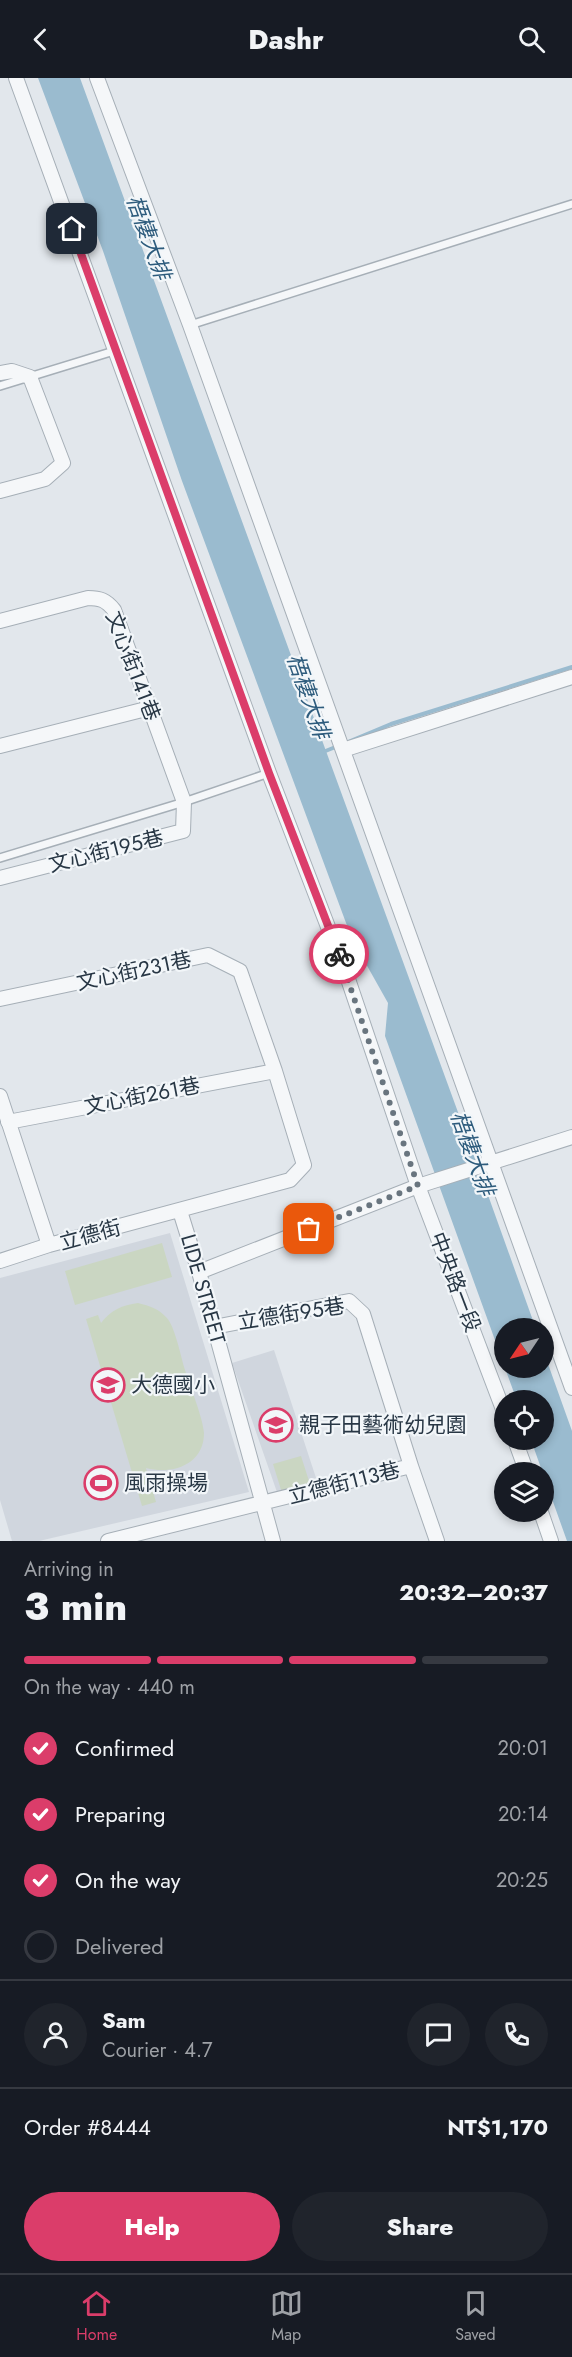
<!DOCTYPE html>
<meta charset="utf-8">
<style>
body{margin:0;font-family:Jost,"Noto Sans TC",sans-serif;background:#20242c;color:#f1f3f6;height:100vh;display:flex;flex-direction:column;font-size:22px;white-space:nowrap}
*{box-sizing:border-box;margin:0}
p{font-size:20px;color:#9ea1a6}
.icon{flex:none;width:33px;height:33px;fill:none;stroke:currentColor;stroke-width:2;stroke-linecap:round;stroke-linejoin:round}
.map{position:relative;height:1463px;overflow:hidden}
.drawer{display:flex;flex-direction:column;background:#171b24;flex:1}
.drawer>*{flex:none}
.needle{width:39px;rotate:235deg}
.fabs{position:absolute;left:494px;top:1240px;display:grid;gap:12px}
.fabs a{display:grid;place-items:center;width:60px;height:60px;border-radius:50%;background:#171b24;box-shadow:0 3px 9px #0003;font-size:30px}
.pin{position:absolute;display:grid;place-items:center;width:51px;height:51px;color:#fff;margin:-26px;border-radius:12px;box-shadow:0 3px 9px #0006}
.courier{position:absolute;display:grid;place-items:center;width:60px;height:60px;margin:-30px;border:4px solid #db3d6a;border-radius:50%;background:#fff;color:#222;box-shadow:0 2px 8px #0007}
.head em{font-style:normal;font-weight:800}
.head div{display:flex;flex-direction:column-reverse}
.head{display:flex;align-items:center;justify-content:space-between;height:102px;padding:0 24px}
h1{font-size:39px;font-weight:800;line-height:45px}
.bar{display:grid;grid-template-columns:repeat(4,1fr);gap:9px 6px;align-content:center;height:72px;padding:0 24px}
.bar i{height:8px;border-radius:4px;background:#363941}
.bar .active{background:#db3d6a}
.bar p{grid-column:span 4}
.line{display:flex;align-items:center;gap:15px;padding:0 24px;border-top:2px solid #363941}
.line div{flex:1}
.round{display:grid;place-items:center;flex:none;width:63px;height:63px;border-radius:32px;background:#20242c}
ol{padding:0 24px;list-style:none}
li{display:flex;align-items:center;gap:18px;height:66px}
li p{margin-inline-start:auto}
li .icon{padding:6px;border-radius:50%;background:#db3d6a;color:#fff;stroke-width:4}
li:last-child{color:#9ea1a6}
li i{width:33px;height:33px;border:3px solid #363941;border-radius:50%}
.button{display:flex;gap:12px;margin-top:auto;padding:12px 24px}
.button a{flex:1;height:69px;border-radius:36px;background:#db3d6a;color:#fff;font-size:24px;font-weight:800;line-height:69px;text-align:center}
.button a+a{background:#20242c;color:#f1f3f6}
header{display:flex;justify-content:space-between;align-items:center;height:78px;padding:0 24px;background:#171b24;font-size:27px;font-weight:800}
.tabs{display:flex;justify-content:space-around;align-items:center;height:84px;border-top:2px solid #363941;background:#171b24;font-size:16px;color:#9ea1a6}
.tabs a{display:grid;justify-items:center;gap:3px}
.tabs .active{color:#db3d6a}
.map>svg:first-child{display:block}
.built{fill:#d0d6de}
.green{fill:#cad6c2}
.water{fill:#9abbcf}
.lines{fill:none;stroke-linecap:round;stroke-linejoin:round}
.stream{stroke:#9abbcf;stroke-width:4}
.service-casing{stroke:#a6afb7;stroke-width:10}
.minor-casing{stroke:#a6afb7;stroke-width:16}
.service{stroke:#f5f7f9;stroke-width:7}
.minor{stroke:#f5f7f9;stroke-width:14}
.done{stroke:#69757f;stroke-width:6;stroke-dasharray:0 10.8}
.route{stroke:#db3d6a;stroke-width:8}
.labels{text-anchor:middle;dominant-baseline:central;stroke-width:4.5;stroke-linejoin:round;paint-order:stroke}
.street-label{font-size:21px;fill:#283745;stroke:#f2f6f9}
.poi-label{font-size:21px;fill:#283745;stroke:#f2f6f9;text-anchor:start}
.water-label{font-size:22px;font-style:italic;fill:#2e5c7d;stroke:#f2f6f9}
</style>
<header><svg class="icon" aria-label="back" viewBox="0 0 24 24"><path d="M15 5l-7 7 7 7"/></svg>Dashr<svg class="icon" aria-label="search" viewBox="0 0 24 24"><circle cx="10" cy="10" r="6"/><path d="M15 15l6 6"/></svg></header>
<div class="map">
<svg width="572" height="1463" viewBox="0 0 572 1463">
<rect width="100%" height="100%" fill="#e2e7ec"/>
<!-- built -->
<path class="built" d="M170,1155L249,1414L39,1463H12L0,1422V1200Z
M274,1272L319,1409L278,1417L232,1285Z"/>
<!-- green -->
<path class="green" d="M162,1165L172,1199L75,1227L65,1193Z
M138,1225C150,1228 159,1231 167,1240C175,1249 181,1279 185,1292C190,1308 203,1340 204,1355C204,1387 172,1397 146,1390L156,1424L142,1428L86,1241L98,1237L101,1245C111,1232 122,1227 138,1225Z
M301,1378L310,1406L282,1415L273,1386Z"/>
<!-- water -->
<path class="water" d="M38,0H80L474,1078L536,1251H504V1287L385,958L388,925L352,861L182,403L103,173Z
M543,1272L572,1353V1463H567L531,1362H543V1323H517L505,1290H543Z"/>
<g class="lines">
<!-- stream -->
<path class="stream" d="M348,664L391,646L572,589
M323,674L338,668"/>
<!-- service casing -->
<g class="service-casing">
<path id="service" d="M190,247L572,126
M0,308L114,273
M0,780L184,724L269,695"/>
</g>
<!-- minor casing -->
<g class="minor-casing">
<path id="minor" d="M16,0L269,695L348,901L418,1108L504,1334
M97,0L190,247L572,1310
M0,295L12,293L30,299L63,385L45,401L0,413
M0,543L88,520C100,520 106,522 114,532L184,724L183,753L0,800
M0,668L150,630
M343,672L572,599
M0,921L208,877L240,893L275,993L304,1087L290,1102L49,1167L0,1183
M0,1018L49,1167
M8,1044L275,993
M180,1133L199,1194L273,1463
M199,1194L418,1108L572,1059
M515,1362L527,1395
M411,1388L437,1463
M541,1434L551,1463
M108,1463L411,1388L363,1236L349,1223L214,1249"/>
</g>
<!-- service -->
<use href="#service" class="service"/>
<!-- minor -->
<use href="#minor" class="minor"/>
</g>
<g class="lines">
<!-- done -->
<path class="done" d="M309,1151L418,1108L339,876"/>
<!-- route -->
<path class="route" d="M72,151L269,695L339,876"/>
</g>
<!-- icons -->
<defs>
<g id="school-ring" transform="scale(1.725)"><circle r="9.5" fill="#f2f6f9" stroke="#db3d6a" stroke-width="1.5"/><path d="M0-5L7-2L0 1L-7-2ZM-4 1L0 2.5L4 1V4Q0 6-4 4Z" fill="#db3d6a"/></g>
<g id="stadium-ring" transform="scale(1.725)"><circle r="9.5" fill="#f2f6f9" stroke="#db3d6a" stroke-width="1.5"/><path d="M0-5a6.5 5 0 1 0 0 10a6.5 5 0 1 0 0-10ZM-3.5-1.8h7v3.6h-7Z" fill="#db3d6a"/></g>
</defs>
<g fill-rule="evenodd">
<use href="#school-ring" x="108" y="1307"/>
<use href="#school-ring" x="276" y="1347"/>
<use href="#stadium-ring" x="101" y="1405"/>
</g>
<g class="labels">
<!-- street labels -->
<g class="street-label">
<text transform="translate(133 588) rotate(69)">文心街141巷</text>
<text transform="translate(106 773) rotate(-14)">文心街195巷</text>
<text transform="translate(134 893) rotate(-12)">文心街231巷</text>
<text transform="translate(142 1018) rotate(-11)">文心街261巷</text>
<text transform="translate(90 1157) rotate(-15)">立德街</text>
<text transform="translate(455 1204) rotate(69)">中央路一段</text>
<text transform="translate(203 1211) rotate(74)">LIDE STREET</text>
<text transform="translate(291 1236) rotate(-9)">立德街95巷</text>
<text transform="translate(344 1405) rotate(-14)">立德街113巷</text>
</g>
<!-- poi labels -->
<g class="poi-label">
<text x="131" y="1307">大德國小</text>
<text x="299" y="1347">親子田藝術幼兒園</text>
<text x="124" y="1405">風雨操場</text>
</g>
<!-- water labels -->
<g class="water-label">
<text transform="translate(149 159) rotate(70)">梧棲大排</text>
<text transform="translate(309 618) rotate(71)">梧棲大排</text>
<text transform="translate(473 1075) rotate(70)">梧棲大排</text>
</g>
</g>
</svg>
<div class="fabs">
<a><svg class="needle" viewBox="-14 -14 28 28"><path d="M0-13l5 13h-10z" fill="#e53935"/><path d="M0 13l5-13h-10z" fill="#9ea1a6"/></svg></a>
<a><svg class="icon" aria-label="locate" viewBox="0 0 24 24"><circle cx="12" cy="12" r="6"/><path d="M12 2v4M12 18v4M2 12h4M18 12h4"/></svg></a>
<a><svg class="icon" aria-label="layers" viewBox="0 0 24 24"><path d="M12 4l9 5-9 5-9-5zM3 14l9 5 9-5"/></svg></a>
</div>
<div class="pin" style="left:309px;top:1151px;background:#ea580c"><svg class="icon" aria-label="bag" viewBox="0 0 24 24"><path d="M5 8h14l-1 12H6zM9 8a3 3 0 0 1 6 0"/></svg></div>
<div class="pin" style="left:72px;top:151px;background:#1f2937"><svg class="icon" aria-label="home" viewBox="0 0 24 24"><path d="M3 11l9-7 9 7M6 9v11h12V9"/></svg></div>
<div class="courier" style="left:339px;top:876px"><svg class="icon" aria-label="bike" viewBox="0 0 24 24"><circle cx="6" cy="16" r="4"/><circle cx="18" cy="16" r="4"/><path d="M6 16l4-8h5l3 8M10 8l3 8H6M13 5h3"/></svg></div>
</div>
<section class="drawer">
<div class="head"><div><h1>3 min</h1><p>Arriving in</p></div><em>20:32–20:37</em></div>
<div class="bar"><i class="active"></i><i class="active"></i><i class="active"></i><i></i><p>On the way · 440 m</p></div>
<ol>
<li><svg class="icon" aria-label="check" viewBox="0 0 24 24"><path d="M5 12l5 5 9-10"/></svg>Confirmed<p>20:01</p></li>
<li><svg class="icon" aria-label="check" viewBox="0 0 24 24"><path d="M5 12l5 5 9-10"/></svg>Preparing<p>20:14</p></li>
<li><svg class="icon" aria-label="check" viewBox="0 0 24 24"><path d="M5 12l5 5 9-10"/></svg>On the way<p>20:25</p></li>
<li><i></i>Delivered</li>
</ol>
<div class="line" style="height:108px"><a class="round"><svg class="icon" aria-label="person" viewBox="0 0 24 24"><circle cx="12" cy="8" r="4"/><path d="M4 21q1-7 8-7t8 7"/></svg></a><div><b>Sam</b><p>Courier · 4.7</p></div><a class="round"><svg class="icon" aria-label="chat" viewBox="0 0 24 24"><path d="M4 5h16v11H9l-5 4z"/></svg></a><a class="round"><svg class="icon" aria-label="phone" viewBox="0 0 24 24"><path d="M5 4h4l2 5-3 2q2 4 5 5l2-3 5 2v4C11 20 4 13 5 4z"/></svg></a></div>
<div class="line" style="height:78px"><div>Order #8444</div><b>NT$1,170</b></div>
<div class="button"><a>Help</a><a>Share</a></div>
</section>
<nav class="tabs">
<a class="active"><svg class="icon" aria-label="home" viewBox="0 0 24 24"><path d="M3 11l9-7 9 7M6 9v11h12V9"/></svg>Home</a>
<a><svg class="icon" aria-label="map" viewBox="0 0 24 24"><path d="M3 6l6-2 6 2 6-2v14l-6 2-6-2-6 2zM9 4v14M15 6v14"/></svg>Map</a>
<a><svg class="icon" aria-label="saved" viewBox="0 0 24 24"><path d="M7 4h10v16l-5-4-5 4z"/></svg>Saved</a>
</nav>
